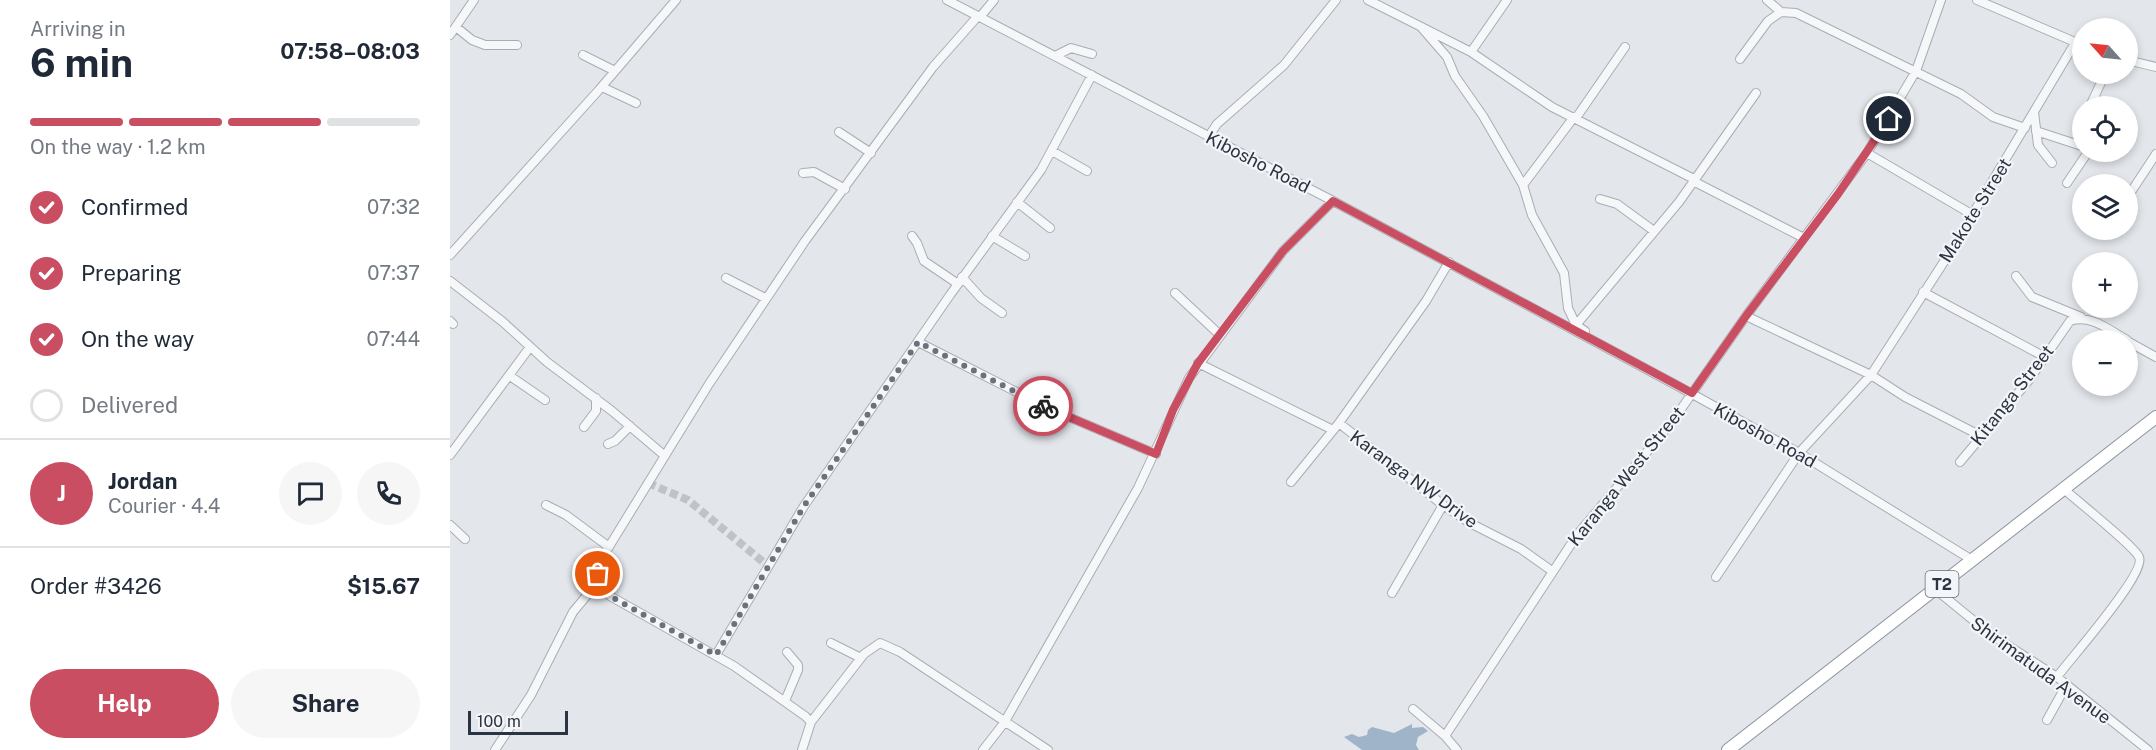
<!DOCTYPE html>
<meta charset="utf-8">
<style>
body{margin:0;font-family:"Public Sans",sans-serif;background:#f6f6f7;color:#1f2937;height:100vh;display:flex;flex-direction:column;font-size:22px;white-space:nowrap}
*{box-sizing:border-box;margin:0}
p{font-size:20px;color:#747a83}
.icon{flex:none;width:33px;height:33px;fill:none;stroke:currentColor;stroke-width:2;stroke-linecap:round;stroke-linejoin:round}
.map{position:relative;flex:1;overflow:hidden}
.drawer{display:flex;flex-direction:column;background:#fff;width:450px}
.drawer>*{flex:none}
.needle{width:39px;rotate:297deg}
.buttons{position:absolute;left:1622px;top:18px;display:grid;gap:12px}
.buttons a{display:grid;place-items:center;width:66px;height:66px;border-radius:50%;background:#fff;box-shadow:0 3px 9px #0003;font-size:30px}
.scale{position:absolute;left:18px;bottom:15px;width:100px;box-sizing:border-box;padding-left:6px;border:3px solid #2b3442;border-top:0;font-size:16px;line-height:21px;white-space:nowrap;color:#2b3442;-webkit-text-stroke:4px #f3f5f8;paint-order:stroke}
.pin{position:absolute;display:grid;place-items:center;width:51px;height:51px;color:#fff;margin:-26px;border:3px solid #fff;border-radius:50%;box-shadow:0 2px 6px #0007}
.courier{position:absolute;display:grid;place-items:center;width:60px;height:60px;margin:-30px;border:4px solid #ca4e62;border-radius:50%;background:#fff;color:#222;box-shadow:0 2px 8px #0007}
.summary em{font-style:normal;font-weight:700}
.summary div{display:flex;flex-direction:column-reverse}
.summary{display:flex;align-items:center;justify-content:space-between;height:102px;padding:0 30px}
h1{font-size:39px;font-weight:700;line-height:45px}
.bar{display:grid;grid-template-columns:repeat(4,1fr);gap:9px 6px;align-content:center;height:72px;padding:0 30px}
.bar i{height:8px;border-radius:4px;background:#e0e1e3}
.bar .on{background:#ca4e62}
.bar p{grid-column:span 4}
.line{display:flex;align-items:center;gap:15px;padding:0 30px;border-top:2px solid #e0e1e3}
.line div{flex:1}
.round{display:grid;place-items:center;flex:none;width:63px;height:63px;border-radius:32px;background:#f6f6f7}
ol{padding:0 30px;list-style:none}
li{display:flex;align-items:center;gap:18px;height:66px}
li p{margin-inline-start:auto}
li .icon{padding:6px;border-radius:50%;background:#ca4e62;color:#fff;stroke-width:4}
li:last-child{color:#747a83}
li i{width:33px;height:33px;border:3px solid #e0e1e3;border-radius:50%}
.cta{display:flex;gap:12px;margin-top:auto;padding:12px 30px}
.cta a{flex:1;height:69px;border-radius:36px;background:#ca4e62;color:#fff;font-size:24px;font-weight:700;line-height:69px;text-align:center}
.cta a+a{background:#f6f6f7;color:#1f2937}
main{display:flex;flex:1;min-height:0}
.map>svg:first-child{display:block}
.water{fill:#a0b4c9}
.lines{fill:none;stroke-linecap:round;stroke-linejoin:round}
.minor-tunnel{stroke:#bec2c9;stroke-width:8;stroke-dasharray:8 4;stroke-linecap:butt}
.minor-casing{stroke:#a8adb5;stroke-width:10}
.highway-casing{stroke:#8b94a1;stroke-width:14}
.minor{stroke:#f6f7f9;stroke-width:8}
.highway{stroke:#fff;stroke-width:12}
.done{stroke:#6b727d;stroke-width:6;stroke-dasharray:0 10.8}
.route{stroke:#ca4e62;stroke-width:8}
.labels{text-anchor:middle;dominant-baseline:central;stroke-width:4.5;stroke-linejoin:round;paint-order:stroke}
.shield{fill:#f3f5f8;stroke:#676e79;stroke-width:1.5}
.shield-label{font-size:16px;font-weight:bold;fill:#2b3442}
.street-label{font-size:18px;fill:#2b3442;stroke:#f3f5f8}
</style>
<main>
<section class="drawer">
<div class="summary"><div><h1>6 min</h1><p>Arriving in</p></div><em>07:58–08:03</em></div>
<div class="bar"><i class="on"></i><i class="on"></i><i class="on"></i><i></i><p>On the way · 1.2 km</p></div>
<ol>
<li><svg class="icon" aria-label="check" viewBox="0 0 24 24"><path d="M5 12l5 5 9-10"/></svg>Confirmed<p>07:32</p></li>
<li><svg class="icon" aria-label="check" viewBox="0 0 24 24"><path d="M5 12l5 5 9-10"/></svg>Preparing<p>07:37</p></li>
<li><svg class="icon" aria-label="check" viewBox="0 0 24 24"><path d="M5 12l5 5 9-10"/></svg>On the way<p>07:44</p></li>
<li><i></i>Delivered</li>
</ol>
<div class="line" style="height:108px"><b class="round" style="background:#ca4e62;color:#fff">J</b><div><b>Jordan</b><p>Courier · 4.4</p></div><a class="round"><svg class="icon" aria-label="chat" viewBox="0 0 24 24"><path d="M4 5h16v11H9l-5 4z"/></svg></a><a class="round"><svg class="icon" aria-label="phone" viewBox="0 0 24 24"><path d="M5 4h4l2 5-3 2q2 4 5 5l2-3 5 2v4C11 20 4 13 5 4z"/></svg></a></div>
<div class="line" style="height:78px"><div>Order #3426</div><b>$15.67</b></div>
<div class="cta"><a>Help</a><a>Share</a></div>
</section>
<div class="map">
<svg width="1706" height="750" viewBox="0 0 1706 750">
<rect width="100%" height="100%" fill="#e3e6eb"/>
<!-- water -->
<path class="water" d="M962,724V728L973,727L978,731L968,737L966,745L969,750H912L894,737L902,734L909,737L917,735L918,730L922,727L944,733Z"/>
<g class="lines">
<!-- minor-tunnel -->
<path class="minor-tunnel" d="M198,483L238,500L318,566"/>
<!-- minor casing -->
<g class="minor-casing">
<path id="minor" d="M497,0L883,201L1226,385L1349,453L1522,560
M918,0L1021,52L1102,107L1244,179
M1317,0L1331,12
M1527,0L1632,45
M530,17L544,0
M6,27L22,40L35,45H67
M971,27L997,57L1005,76L1033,116L1073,185L1082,215L1114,273L1118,308L1126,325
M0,35L24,0
M1021,52L1057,0
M133,55L165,71
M605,56L621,48L642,54
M1290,59L1318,21L1331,12L1346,13L1511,94L1543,117L1575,128
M1677,60L1706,67
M152,87L186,103
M1640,106L1655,74
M1584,112L1588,145L1602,163
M1126,118L1175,47
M1586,131L1632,146
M389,132L421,153
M759,136L767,124L834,65L886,0
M602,151L637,171
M1417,153L1523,215
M353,173L364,172L395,189
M1243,181L1354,238
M1617,183L1638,152
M1073,185L1124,117
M1677,198L1706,154
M1150,199L1167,204L1204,231
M567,202L600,228
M462,236L467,243L474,261L508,284
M542,236L575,256
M0,255L148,91L226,0
M1566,276L1582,297L1631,317
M512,277L531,298L552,313
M276,278L315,298
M0,281L53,322L97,362L162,411L215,456
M1473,292L1595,357
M725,293L770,335
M1296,316L1421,375L1497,257L1625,43
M0,321L3,324
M1135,331L1126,325L1229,202L1306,93
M1677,341L1706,357
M468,342L600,409L706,454
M748,363L883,430
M60,376L95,400
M889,423L993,505L1020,523L1071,549L1102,571
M134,427L146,411V398
M158,444L165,441L180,426
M0,455L80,347
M1510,462L1579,380L1620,321C1641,314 1659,330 1677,340
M841,482L889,423L976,301L999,262
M96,505L116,515L159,547
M0,525L15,539
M1266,577L1349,453L1421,375L1455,397L1531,436
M1485,589L1540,634L1607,677L1698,750
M942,593L993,505
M381,643L411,658
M266,655L354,506L500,295L591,170L642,75
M1607,677C1620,659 1697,573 1689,557C1684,546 1627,501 1614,489
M335,701L348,670V665L337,652
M963,709L995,736L1007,750
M1597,720L1617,684
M361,722L414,654L430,643L450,652L598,750
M995,736L1127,535L1222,422L1296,316L1417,153L1466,71L1491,0
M45,750L81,695L123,612L148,582
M352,750L361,722L355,716L284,666L160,596L148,582V575L157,550L259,384L355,241L483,67L528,16
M533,750L554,723L688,488L739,378L833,251L883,201"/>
</g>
<!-- highway casing -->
<g class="highway-casing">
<path id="highway" d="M1278,750L1706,417"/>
</g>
<!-- minor -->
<use href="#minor" class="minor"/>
<!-- highway -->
<use href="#highway" class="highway"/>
</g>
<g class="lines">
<!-- done -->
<path class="done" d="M148,574L151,588L160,596L266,655L354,506L468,342L593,406"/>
<!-- route -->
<path class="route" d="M593,406L706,454L723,410L748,363L833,251L883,201L1242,393L1296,316L1388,194L1439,119"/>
</g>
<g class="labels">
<!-- shield labels -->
<rect class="shield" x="1475.5" y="571" width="33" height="26" rx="4.5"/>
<g class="shield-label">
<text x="1492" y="584">T2</text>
</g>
<!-- street labels -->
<g class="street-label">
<text transform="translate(808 162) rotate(27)">Kibosho Road</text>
<text transform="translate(1525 210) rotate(-58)">Makote Street</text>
<text transform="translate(1562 395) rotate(-52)">Kitanga Street</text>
<text transform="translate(1315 435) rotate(29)">Kibosho Road</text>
<text transform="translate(1176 476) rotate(-51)">Karanga West Street</text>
<text transform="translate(964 479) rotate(36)">Karanga NW Drive</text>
<text transform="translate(1591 670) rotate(36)">Shirimatuda Avenue</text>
</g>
</g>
</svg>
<div class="buttons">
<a><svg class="needle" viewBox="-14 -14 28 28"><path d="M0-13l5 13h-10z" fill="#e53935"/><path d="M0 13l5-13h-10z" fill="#747a83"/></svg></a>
<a><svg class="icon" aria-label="locate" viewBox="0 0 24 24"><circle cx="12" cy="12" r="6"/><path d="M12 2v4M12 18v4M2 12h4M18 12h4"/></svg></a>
<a><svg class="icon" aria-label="layers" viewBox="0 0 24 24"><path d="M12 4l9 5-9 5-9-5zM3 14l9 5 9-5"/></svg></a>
<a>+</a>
<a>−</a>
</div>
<div class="scale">100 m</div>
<div class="pin" style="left:148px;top:574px;background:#ea580c"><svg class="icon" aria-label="bag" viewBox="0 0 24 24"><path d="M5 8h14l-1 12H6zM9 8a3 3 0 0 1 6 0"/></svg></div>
<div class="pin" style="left:1439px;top:119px;background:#1f2937"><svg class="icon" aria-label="home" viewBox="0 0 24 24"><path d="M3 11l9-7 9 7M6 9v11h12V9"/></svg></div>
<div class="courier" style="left:593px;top:406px"><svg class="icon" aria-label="bike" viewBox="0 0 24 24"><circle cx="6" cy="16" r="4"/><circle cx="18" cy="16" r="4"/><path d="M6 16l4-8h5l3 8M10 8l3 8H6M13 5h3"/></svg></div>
</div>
</main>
